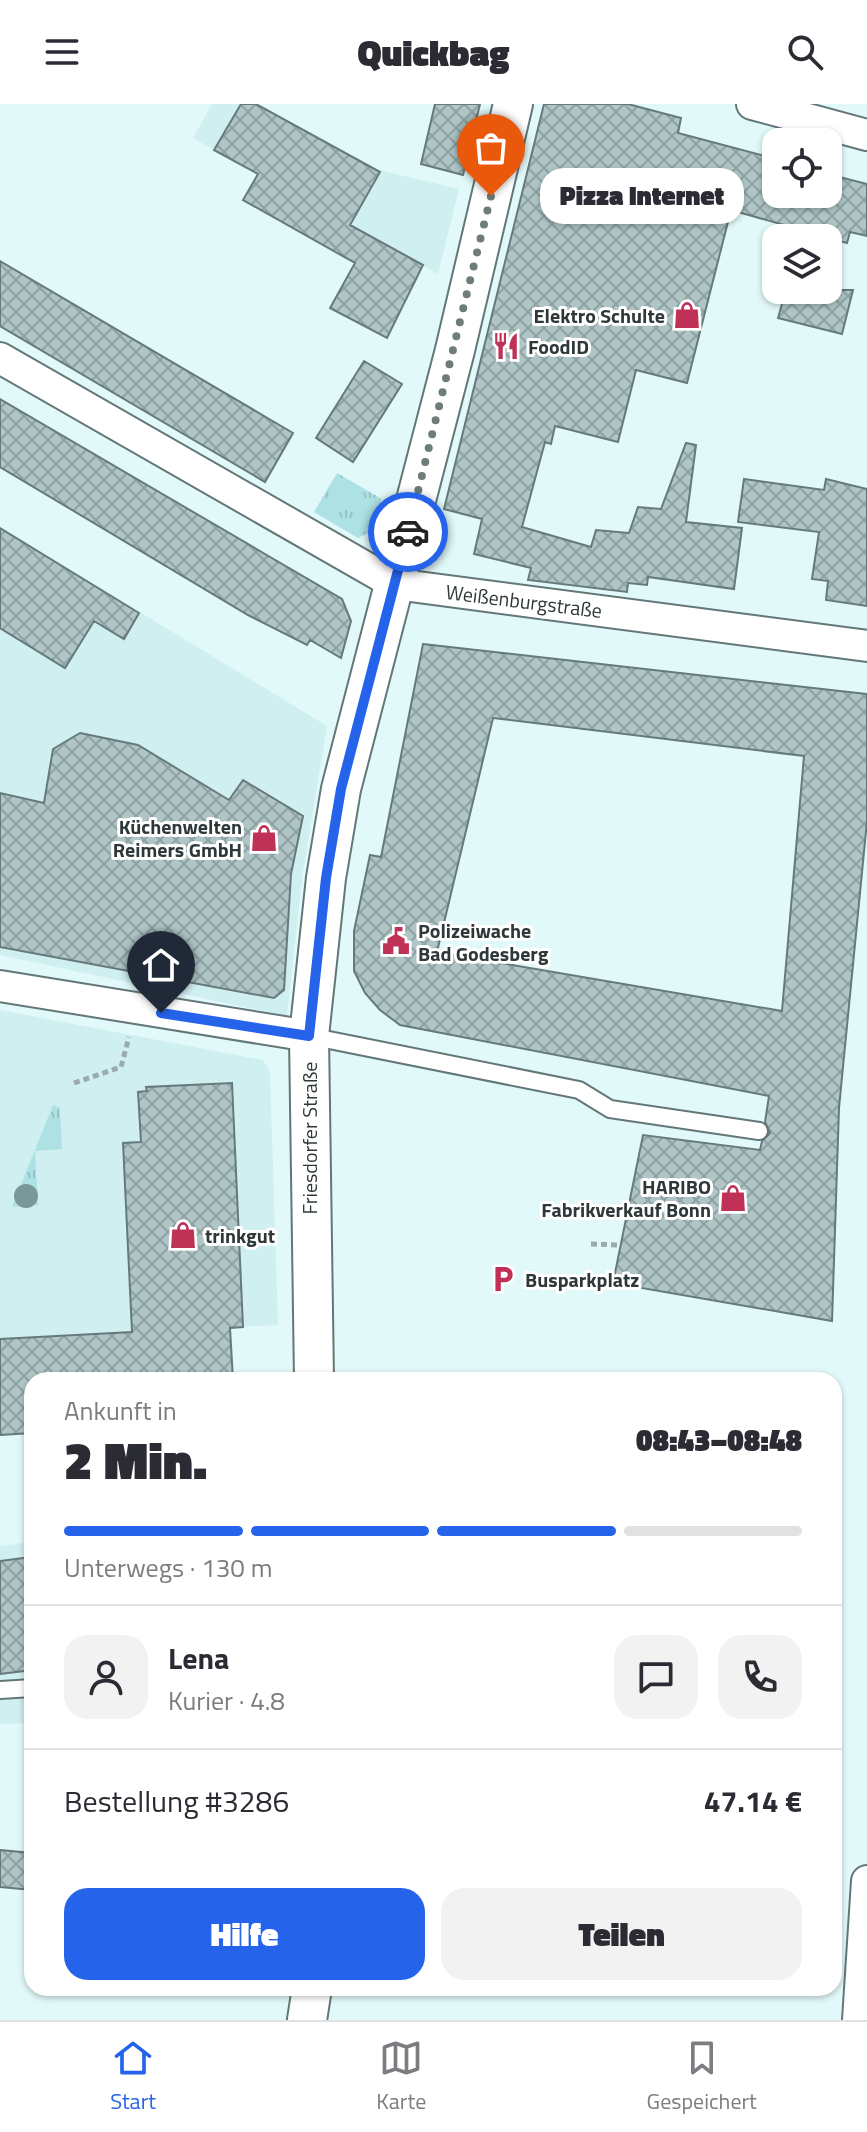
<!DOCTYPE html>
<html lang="de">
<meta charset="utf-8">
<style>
body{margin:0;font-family:"Titillium Web",sans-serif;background:#f2f2f3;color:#2b2b33;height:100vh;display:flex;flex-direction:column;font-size:30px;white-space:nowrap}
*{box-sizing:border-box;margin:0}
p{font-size:26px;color:#7c7c81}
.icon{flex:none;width:44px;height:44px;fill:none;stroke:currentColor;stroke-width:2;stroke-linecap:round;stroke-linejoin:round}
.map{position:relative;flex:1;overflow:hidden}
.drawer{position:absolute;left:24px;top:1268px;width:818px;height:624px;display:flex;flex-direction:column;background:#fff;border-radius:24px;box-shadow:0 2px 6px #0004}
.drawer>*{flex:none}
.fabs{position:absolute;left:762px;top:24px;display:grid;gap:16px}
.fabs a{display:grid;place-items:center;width:80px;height:80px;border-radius:16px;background:#fff;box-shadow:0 2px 6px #0004;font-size:40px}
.pin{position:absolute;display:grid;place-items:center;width:68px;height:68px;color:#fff;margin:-82px -34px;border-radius:50% 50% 50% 0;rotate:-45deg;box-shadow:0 0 8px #0007}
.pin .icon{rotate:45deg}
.courier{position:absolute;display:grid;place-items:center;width:80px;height:80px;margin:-40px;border:6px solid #2563eb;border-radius:50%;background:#fff;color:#222;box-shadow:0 2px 10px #0007}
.bubble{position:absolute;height:56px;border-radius:24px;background:#fff;box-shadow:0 2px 6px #0004;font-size:26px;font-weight:800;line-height:56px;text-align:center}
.head em{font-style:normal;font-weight:800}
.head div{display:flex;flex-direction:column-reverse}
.head{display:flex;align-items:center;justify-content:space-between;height:136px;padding:0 40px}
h1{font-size:52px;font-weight:800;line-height:60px}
.bar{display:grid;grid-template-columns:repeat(4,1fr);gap:12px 8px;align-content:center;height:96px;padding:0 40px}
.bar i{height:10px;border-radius:6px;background:#e1e1e2}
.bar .current{background:#2563eb}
.bar p{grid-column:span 4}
.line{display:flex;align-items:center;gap:20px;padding:0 40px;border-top:2px solid #e1e1e2}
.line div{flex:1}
.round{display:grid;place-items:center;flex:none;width:84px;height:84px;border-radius:24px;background:#f2f2f3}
.action{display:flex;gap:16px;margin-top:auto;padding:16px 40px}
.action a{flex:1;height:92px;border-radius:24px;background:#2563eb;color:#fff;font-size:32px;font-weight:800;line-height:92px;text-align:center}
.action a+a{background:#f2f2f3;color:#2b2b33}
header{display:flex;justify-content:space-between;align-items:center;height:104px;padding:0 40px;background:#fff;font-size:36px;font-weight:800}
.tabs{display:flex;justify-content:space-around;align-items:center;height:112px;border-top:2px solid #e1e1e2;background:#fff;font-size:22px;color:#7c7c81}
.tabs a{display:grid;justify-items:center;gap:4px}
.tabs .current{color:#2563eb}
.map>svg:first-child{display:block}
.built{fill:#cfeff1}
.grass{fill:url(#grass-tufts)}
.building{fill:url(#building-cross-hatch);stroke:#667a7b;stroke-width:2;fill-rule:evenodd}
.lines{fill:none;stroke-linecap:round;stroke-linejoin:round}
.service-casing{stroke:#637778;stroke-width:20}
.minor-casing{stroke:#637778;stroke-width:34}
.tertiary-casing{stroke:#637778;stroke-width:42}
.path{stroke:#99abab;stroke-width:5;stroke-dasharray:6 4;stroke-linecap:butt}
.service{stroke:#fff;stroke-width:16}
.minor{stroke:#fff;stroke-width:30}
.tertiary{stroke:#fff;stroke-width:38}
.tree{fill:#78989a}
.done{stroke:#6e7c7c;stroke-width:8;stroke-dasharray:0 14.4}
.route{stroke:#2563eb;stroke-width:10}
.labels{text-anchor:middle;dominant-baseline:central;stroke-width:6;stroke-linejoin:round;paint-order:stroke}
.poi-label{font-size:20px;font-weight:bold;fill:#2f3838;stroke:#fff;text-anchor:start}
.street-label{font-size:20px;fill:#2f3838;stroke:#fff}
</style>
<header><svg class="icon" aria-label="menu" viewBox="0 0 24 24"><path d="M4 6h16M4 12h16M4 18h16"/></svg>Quickbag<svg class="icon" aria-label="search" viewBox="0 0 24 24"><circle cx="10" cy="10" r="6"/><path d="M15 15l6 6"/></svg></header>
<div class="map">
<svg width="867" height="1916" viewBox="0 0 867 1916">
<defs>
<pattern id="grass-tufts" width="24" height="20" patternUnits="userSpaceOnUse" patternTransform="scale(2)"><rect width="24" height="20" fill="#ade1e4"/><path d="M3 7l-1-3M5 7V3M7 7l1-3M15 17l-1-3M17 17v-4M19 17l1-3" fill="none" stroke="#95c2c4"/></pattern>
<pattern id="building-cross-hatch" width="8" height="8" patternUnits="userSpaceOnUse" patternTransform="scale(2)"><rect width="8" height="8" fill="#afc5c6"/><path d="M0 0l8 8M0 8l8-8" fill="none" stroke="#8fa1a2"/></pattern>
</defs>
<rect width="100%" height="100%" fill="#e2f9fa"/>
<!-- built -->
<path class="built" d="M212,0H257L374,65L459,85L438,170L193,34Z
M0,423L327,622L302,774L287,912L0,851Z
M0,906L263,956L270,968L278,1221L0,1235Z
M32,1438V1619L0,1620V1442Z"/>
<!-- grass -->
<path class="grass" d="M337,369L382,395L374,426L358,434L314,408Z
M53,1001L60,1004L62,1045L35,1047L38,1101L12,1103Z"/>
<!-- building -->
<path class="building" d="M241,0H256L380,68L350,121L423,161L387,234L330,204L355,159L243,96L258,70L214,46Z
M435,0H480L463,71L421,60Z
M544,0H628L681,14L678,29L776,55V90H828V70L867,80V132L850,128L847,139L731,106L687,279L636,266L618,338L555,322L551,340L545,338L522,423L591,443L596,426L629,429L638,403L661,405L686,339L696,341L686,418L742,424L734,485L648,473L647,481L628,479L627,488L528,476L531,464L474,450L482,415L444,405Z
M0,157L293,329L265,378L0,222Z
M786,186H853L842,230L778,214Z
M364,257L402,280L353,358L316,334Z
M0,295L342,495L351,517L341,554L310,536L307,541L248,511L0,363Z
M744,375L824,386L826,375L867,385V502L826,496L828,477L812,475L819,428L738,418Z
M0,424L139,509L124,535L94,517L65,564L0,524Z
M423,540L867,590V717L839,1004L832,1217L613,1179L643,1031L760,1046L762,1037L770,1029L765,1018L769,992L400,921L380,906L365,889L354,867V827L370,751L381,753ZM493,614L804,652L782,907L437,848Z
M80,629L138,641L229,696L243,676L303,712L291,770L284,886L274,894L0,843V689L44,699L53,645Z
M232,979L243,1223L230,1224L233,1276H32V1329L0,1331V1235L132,1228L123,1039L141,1038L138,988L147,987L146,983Z
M32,1453V1566L0,1570V1457Z
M0,1746L32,1749V1786L0,1783Z"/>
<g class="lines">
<!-- service casing -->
<g class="service-casing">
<path id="service" d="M309,932L579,986L610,1005L759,1027
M0,1586L32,1584"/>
</g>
<!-- minor casing -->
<g class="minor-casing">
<path id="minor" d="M752,0L867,31
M0,254L395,480L867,542
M0,882L309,932
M858,1916L867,1777"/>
</g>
<!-- tertiary casing -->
<g class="tertiary-casing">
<path id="tertiary" d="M314,1276L309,932L326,774L341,685L455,246L513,0
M307,1916L312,1884"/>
</g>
<!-- path -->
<path class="path" d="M74,979L121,963L129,933
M591,1140L620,1141"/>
<!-- service -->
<use href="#service" class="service"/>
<!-- minor -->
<use href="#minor" class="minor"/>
<!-- tertiary -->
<use href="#tertiary" class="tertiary"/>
</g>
<!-- trees -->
<circle class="tree" cx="26" cy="1092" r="12"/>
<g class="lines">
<!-- done -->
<path class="done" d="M408,428L491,92"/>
<!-- route -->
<path class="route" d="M161,909L309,932L326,774L341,685L408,428"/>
</g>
<!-- icons -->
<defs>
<g id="shop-bare" transform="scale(2.16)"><path d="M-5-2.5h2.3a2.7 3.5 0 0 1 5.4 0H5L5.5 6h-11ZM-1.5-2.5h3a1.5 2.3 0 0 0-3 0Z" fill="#c03158" stroke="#fff" stroke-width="2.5" paint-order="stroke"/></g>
<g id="restaurant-bare" transform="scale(2.16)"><path d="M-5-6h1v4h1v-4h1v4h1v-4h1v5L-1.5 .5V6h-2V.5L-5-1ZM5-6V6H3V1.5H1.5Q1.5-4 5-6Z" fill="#c03158" stroke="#fff" stroke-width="2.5" paint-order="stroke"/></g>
<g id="civic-bare" transform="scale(2.16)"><path d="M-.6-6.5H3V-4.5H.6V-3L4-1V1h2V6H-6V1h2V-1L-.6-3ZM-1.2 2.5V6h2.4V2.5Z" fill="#c03158" stroke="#fff" stroke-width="2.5" paint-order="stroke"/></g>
<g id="parking-bare" transform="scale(2.16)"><path d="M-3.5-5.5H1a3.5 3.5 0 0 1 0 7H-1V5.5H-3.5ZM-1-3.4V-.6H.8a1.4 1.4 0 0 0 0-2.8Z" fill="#c03158" stroke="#fff" stroke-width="2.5" paint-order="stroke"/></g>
</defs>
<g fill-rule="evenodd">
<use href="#shop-bare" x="687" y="211"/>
<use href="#restaurant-bare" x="506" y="242"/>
<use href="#shop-bare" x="264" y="734"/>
<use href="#civic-bare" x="396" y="837"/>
<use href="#shop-bare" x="733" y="1094"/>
<use href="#shop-bare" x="183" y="1131"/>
<use href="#parking-bare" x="503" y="1175"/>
</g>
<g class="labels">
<!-- poi labels -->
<g class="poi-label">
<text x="665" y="211" text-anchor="end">Elektro Schulte</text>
<text x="528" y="242">FoodID</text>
<text x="242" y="722" text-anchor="end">Küchenwelten<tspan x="242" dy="23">Reimers GmbH</tspan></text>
<text x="418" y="826">Polizeiwache<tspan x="418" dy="23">Bad Godesberg</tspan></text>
<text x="711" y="1082" text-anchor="end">HARIBO<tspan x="711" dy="23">Fabrikverkauf Bonn</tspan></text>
<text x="205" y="1131">trinkgut</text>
<text x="525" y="1175">Busparkplatz</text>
</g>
<!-- street labels -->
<g class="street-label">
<text transform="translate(524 497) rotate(7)">Weißenburgstraße</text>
<text transform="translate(309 1034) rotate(-90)">Friesdorfer Straße</text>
</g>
</g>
</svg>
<div class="fabs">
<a><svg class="icon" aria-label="locate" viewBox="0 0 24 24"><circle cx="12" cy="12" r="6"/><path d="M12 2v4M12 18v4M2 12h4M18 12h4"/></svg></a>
<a><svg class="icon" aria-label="layers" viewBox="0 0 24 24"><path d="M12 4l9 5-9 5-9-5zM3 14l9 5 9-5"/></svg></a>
</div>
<div class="pin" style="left:491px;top:92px;background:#ea580c"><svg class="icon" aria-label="bag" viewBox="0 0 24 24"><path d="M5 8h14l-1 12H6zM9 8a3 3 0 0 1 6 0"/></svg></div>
<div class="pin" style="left:161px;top:909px;background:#1f2937"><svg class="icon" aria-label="home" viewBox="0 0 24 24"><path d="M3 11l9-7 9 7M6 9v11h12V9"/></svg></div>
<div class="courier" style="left:408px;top:428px"><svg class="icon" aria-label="car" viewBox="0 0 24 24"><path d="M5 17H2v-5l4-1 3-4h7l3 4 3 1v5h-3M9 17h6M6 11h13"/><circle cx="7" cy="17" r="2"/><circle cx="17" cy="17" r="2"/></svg></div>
<div class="bubble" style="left:540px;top:64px;width:204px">Pizza Internet</div>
<section class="drawer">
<div class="head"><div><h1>2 Min.</h1><p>Ankunft in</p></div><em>08:43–08:48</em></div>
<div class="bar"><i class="current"></i><i class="current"></i><i class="current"></i><i></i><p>Unterwegs · 130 m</p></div>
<div class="line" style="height:144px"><a class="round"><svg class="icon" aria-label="person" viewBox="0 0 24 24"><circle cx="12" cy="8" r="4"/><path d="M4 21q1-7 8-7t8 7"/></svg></a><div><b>Lena</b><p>Kurier · 4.8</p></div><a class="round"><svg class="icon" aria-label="chat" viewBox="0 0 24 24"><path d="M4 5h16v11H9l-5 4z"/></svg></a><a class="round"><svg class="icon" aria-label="phone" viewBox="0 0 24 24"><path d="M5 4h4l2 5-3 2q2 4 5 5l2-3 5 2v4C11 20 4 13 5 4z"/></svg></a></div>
<div class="line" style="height:104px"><div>Bestellung #3286</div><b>47.14 €</b></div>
<div class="action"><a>Hilfe</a><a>Teilen</a></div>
</section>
</div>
<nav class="tabs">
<a class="current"><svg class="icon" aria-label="home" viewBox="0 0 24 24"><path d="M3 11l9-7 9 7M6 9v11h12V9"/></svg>Start</a>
<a><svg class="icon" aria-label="map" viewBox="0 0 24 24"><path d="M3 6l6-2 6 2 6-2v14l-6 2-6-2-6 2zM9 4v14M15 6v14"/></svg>Karte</a>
<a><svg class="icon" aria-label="saved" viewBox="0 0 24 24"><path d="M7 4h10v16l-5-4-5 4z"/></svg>Gespeichert</a>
</nav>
